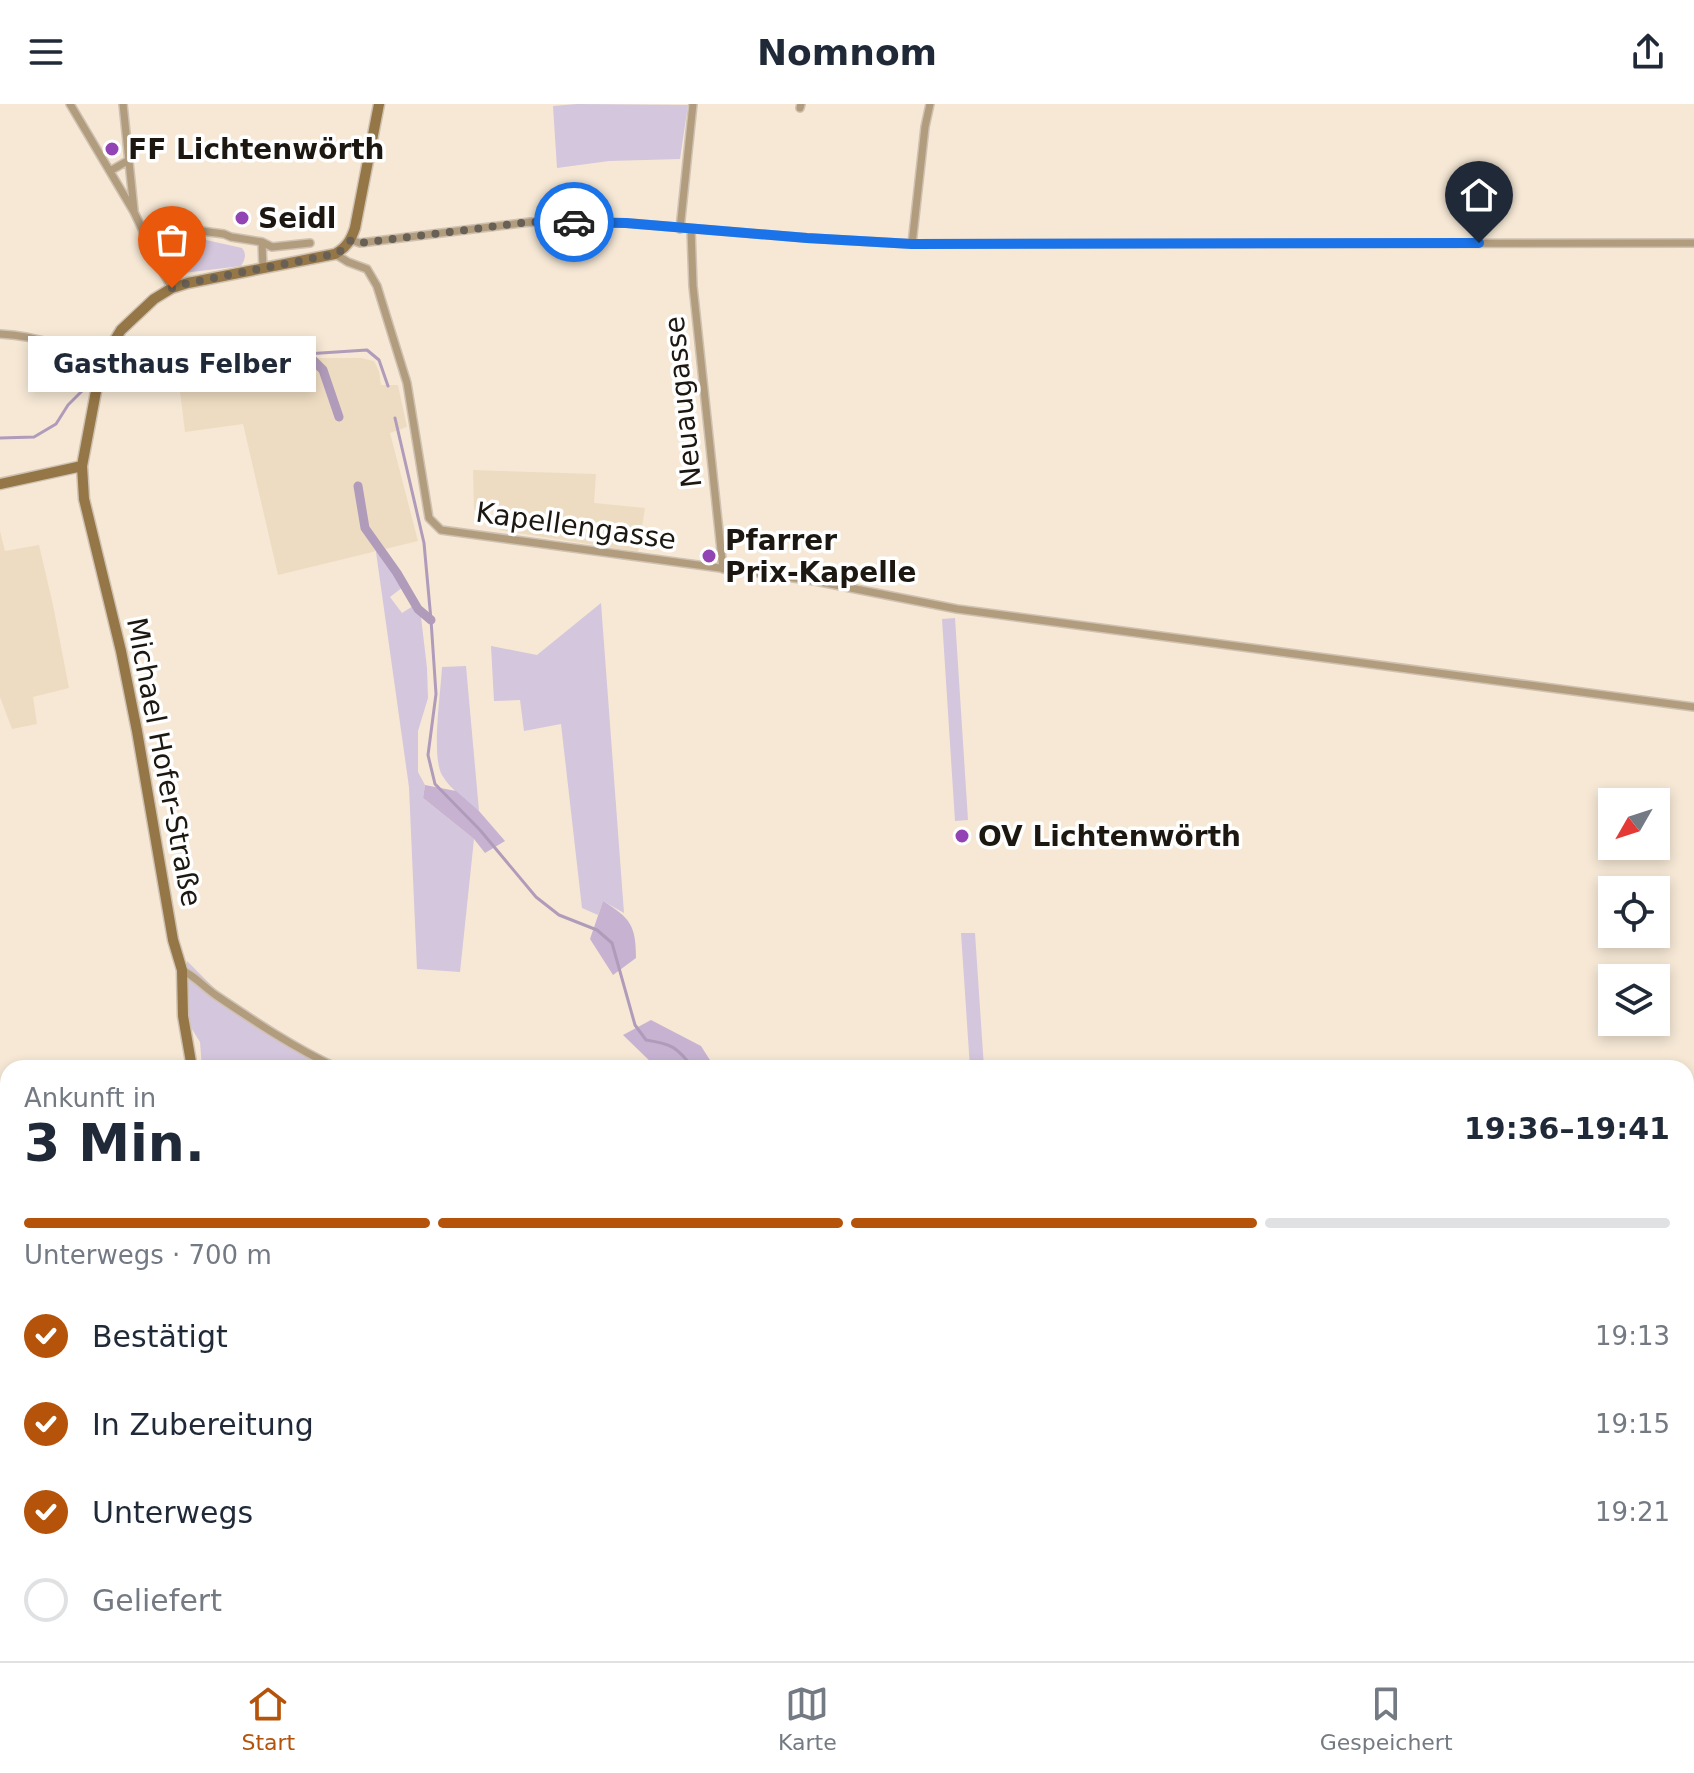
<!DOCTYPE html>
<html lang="de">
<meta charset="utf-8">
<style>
body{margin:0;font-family:"DejaVu Sans",sans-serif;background:#f6f6f7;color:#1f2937;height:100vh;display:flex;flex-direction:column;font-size:30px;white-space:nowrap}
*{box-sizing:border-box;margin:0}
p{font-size:26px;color:#747a83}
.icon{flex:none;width:44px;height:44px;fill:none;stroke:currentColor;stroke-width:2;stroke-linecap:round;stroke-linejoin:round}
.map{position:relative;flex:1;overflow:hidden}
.drawer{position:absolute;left:0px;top:956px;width:1694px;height:602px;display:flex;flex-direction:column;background:#fff;border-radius:24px 24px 0 0;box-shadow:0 4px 12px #0003}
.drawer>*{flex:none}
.needle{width:52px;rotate:231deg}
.fabs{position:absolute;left:1598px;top:684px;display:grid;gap:16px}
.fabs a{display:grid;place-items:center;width:72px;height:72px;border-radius:0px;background:#fff;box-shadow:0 4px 12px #0003;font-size:40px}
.pin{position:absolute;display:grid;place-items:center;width:68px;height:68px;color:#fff;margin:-82px -34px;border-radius:50% 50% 50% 0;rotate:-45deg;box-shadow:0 0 8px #0007}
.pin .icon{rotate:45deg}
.courier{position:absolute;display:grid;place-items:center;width:80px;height:80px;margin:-40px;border:6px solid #1a73e8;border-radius:50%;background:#fff;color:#222;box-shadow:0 2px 10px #0007}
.bubble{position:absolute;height:56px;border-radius:0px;background:#fff;box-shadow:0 4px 12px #0003;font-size:26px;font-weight:600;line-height:56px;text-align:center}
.headline em{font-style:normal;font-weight:600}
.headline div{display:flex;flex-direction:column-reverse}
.headline{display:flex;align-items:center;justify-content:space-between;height:136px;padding:0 24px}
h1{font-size:52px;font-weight:600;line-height:60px}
.bar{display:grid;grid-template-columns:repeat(4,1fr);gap:12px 8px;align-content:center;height:96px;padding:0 24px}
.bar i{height:10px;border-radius:6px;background:#e0e1e3}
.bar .on{background:#b45309}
.bar p{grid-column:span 4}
ol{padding:0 24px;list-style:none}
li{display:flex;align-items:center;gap:24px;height:88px}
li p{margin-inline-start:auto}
li .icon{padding:8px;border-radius:50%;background:#b45309;color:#fff;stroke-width:4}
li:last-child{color:#747a83}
li i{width:44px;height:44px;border:4px solid #e0e1e3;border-radius:50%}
header{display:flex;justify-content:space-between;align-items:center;height:104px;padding:0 24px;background:#fff;font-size:36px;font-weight:600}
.menu{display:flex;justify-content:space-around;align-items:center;height:112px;border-top:2px solid #e0e1e3;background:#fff;font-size:22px;color:#747a83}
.menu a{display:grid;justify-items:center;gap:4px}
.menu .on{color:#b45309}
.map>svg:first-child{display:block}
.built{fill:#eedcc2}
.green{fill:#d4c6dc}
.forest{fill:#c7b2d2}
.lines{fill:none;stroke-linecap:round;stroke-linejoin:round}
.stream{stroke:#b09bba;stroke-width:3}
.canal{stroke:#b09bba;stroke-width:9}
.river{stroke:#b09bba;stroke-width:16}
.street-casing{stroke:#cfc2b2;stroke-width:10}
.secondary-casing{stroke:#cfc2b2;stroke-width:13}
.primary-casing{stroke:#cfc2b2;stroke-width:14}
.street{stroke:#b29c7e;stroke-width:7}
.secondary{stroke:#957647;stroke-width:10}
.primary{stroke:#815a18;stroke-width:11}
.rail{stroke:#3d372e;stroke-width:3;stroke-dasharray:10 10;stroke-linecap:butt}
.done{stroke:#686055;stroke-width:8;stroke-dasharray:0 14.4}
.route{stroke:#1a73e8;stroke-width:10}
.poi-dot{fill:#9344b4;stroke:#fff;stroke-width:3}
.labels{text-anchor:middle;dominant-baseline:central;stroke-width:7;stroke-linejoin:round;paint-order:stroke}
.poi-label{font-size:28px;font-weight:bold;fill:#1c1710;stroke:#fff;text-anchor:start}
.street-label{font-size:28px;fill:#1c1710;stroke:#fff}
</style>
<header><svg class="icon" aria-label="menu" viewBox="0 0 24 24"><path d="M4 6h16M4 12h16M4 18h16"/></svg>Nomnom<svg class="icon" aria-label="share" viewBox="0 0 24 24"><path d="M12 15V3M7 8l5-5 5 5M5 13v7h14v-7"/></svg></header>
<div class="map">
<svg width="1694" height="1557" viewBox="0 0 1694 1557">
<rect width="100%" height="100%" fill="#f6e8d5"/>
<!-- built -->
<path class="built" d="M298,254H361L374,257L379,267L381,281H398L407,323L390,329L418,437L278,471L243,320L185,328L178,272Z
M473,366L596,370L594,399L645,404L638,448L499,426L500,408L474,406Z
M0,427L5,447L39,441L53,501L69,584L33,593L37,620L12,625L0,593Z
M1686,1179L1694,1264V1390L1686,1406Z"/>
<!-- green -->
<path class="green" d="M577,0L688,1L680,55L609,57L557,64L553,2Z
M159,130L206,136L242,144C247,150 245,156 241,162L175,170L156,142V134Z
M379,447L403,483L390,493L402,509L413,502L421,513L427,564L428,594L418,627V668L425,681L423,694L474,735L460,868L417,865L409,683L376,448Z
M601,499L624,809L603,797L598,811L582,804L561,620L524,627L520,596L494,597L491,542L537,551Z
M955,514L968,716L955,717L942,515Z
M466,562L479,707C467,697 450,685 442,671C431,652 441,587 442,563Z
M961,829H975L984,964H970Z
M187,857L216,886L293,937L348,964H202L200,938L190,922L186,885Z
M8,1328V1395L0,1409V1329Z
M0,1505L8,1508V1550H159L184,1557H0Z
M375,1550H555V1557H373Z"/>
<!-- forest -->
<path class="forest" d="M425,681L456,687L479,707L505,737L485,749L474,735L423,694Z
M603,797C630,814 636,821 636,854L613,871L590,835Z
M651,916L701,942L715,964H657L623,931Z
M1694,1390V1514L1686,1512V1406Z"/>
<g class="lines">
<!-- stream -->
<path class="stream" d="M101,276L111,271L212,266L275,252L367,246L379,256L388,282
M395,314L424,439L431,516L436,590L428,651L435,680L480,726L536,793L559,811L597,826L612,839L635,921L646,936C672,940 677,943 693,964
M0,334L34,333L56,320L68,301L84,285L94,279"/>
<!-- canal -->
<path class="canal" d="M306,249L323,266L339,313
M358,382L365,424L397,469L418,505L431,516"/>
<!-- river -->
<path class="river" d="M0,1000L8,999
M1686,1448L1694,1450"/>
<!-- street casing -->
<g class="street-casing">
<path id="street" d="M70,0L134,108L161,165L172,184
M123,0L134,106
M800,4L801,0
M110,67L129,56
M680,125L693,0
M691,125L693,182L723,465
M144,127L171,123L224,130L231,133L262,138L272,143L310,139
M351,136L360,139L530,118L626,119L807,134L912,140L1694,139
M262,138L263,164
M912,140L925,23L930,0
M335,150L348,158L367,165L377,182L407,279L429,414L441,426L815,477L957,505L1694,603
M0,230C43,232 65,244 100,266
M73,246L89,249L110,244
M182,866C196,873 205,884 217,892C257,919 293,943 337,964
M1688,1076L1694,1073
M1686,1531L1694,1532
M567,1550L568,1557
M677,1550L680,1557
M1518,1550L1564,1557
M626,1557L642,1550
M909,1557L911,1550
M986,1557L987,1550
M1298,1557V1550"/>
</g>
<!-- secondary casing -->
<g class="secondary-casing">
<path id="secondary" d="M0,380L82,362
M192,964L183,912L182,866L173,836L137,627L121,547L84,395L82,362L100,266L110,244L121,226L154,195L172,184L188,179L335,150C347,143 351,136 355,124L379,0
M952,1550L978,1557"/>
</g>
<!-- primary casing -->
<g class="primary-casing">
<path id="primary" d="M0,1298L8,1300
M350,1557L352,1550"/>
</g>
<!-- street -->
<use href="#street" class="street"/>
<!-- secondary -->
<use href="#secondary" class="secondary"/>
<!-- primary -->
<use href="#primary" class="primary"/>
<!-- rail -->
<path class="rail" d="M0,1492L8,1495
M205,1550L230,1557
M225,1550L249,1557"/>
</g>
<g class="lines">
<!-- done -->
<path class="done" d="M172,184L188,179L335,150L342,146L351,136L360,139L530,118H574"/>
<!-- route -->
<path class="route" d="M574,118L626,119L807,134L912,140L1479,139"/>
</g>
<!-- markers -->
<g class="poi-dot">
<circle cx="112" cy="45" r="8"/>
<circle cx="242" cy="114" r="8"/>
<circle cx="709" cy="452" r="8"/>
<circle cx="962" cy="732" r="8"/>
</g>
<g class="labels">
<!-- poi labels -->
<g class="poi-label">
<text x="128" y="45">FF Lichtenwörth</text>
<text x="258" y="114">Seidl</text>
<text x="725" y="436">Pfarrer<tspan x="725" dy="32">Prix-Kapelle</tspan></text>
<text x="978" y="732">OV Lichtenwörth</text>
</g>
<!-- street labels -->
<g class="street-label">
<text transform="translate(683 298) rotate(-96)">Neuaugasse</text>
<text transform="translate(576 422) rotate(8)">Kapellengasse</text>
<text transform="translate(164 658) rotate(79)">Michael Hofer-Straße</text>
</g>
</g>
</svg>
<div class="fabs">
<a><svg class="needle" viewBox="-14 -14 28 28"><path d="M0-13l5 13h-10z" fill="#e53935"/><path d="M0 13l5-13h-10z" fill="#747a83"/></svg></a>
<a><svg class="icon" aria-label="locate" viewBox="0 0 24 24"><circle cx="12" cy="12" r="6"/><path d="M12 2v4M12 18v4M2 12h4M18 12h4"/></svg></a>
<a><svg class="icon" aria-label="layers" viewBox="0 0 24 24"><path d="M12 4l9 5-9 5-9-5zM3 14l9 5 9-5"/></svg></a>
</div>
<div class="pin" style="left:172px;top:184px;background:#ea580c"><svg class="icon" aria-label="bag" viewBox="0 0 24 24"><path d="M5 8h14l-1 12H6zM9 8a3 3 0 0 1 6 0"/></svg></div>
<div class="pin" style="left:1479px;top:139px;background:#1f2937"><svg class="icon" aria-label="home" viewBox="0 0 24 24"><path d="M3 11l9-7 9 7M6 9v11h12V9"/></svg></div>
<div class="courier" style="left:574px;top:118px"><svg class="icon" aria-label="car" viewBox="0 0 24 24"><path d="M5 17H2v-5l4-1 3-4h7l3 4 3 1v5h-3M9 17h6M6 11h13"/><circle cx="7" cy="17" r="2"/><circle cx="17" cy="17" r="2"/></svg></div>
<div class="bubble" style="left:28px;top:232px;width:288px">Gasthaus Felber</div>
<section class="drawer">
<div class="headline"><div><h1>3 Min.</h1><p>Ankunft in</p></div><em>19:36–19:41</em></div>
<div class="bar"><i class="on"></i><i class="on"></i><i class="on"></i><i></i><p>Unterwegs · 700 m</p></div>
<ol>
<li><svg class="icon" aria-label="check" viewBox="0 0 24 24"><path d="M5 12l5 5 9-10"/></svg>Bestätigt<p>19:13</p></li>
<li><svg class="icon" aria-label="check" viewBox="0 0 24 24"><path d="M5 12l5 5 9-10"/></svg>In Zubereitung<p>19:15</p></li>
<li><svg class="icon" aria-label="check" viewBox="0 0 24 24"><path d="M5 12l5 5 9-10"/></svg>Unterwegs<p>19:21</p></li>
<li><i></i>Geliefert</li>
</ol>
</section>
</div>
<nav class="menu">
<a class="on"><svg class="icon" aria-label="home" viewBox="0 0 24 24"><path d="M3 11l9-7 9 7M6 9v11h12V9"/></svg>Start</a>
<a><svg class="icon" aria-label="map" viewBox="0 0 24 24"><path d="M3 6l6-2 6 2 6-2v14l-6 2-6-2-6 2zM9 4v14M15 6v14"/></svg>Karte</a>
<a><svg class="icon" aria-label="saved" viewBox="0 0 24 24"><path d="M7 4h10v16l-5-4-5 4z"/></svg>Gespeichert</a>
</nav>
